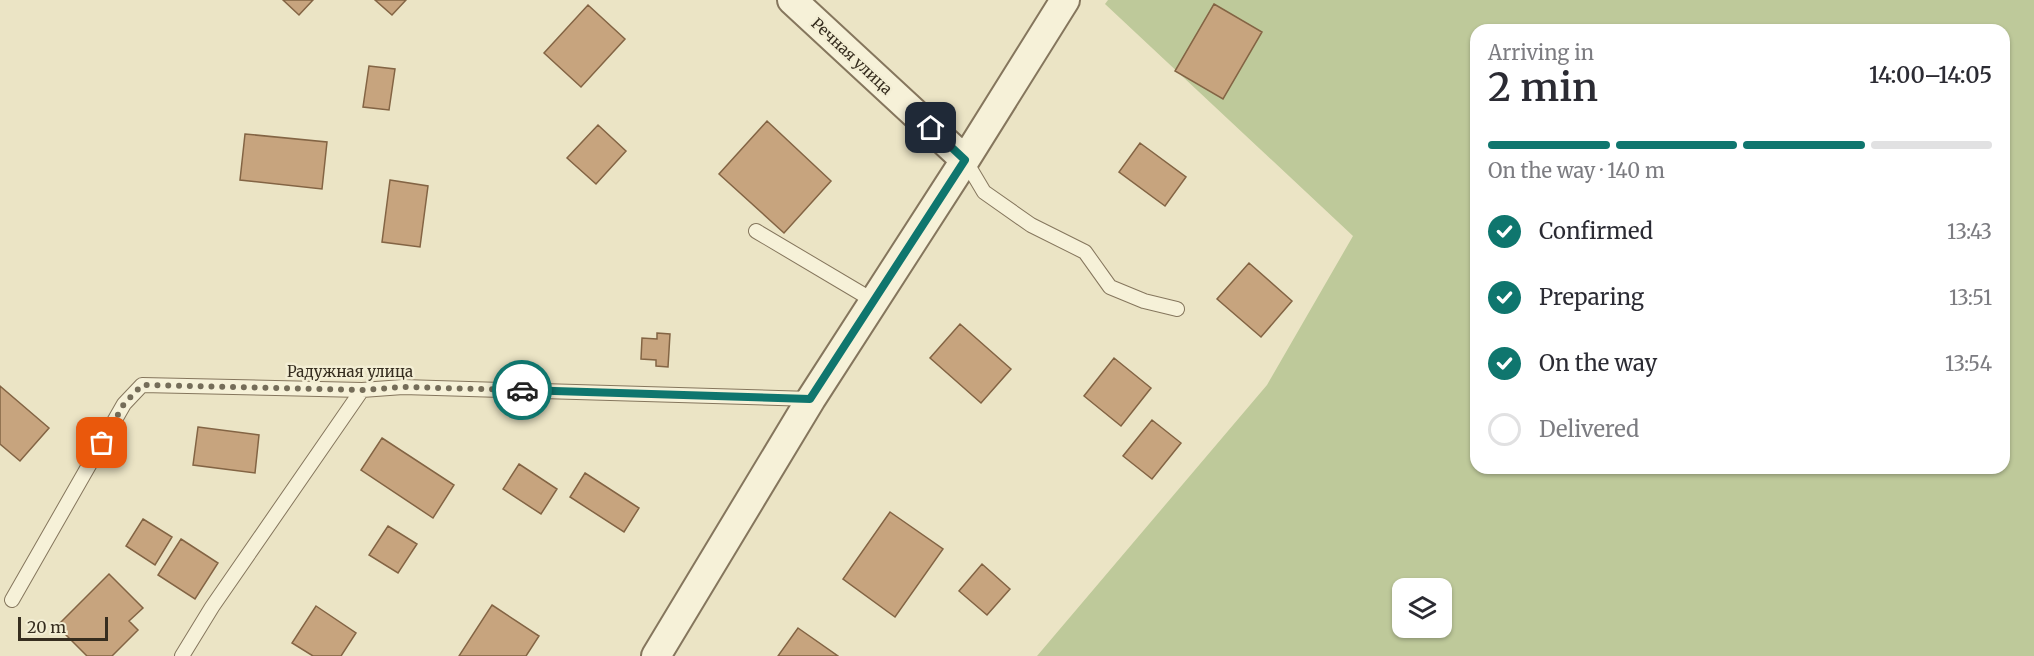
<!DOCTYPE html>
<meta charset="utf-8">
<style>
body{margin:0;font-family:Merriweather,serif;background:#f7f7f7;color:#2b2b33;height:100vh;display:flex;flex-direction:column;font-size:22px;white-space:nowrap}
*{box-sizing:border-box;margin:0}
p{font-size:20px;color:#7c7c81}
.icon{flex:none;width:33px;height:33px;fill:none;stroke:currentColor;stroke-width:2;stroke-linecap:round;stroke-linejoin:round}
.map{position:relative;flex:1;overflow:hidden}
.panel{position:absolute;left:1470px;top:24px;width:540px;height:450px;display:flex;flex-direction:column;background:#fff;border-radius:18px;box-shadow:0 2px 4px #0004}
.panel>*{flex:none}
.fabs{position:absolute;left:1392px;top:578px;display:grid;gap:12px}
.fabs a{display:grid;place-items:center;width:60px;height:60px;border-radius:12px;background:#fff;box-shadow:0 2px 4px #0004;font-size:30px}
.scale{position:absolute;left:18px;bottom:15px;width:90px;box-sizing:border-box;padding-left:6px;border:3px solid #362d1f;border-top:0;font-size:16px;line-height:21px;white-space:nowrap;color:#362d1f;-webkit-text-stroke:4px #f3eed4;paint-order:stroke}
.pin{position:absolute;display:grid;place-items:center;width:51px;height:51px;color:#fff;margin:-26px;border-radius:12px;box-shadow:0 3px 9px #0006}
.courier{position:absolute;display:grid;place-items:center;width:60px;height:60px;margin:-30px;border:4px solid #0f766e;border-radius:50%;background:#fff;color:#222;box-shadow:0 2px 8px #0007}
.summary em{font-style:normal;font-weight:600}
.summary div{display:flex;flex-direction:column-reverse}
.summary{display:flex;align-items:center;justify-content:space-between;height:102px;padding:0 18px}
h1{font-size:39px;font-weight:600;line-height:45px}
.bar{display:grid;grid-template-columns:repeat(4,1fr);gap:9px 6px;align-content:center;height:72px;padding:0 18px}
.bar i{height:8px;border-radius:4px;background:#e1e1e2}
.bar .current{background:#0f766e}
.bar p{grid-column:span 4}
ol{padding:0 18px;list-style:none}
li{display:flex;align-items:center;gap:18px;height:66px}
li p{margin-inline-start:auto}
li .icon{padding:6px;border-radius:50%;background:#0f766e;color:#fff;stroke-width:4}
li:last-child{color:#7c7c81}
li i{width:33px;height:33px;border:3px solid #e1e1e2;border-radius:50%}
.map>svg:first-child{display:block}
.green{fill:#bec99a;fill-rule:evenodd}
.building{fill:#c7a47e;stroke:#836444;stroke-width:1.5}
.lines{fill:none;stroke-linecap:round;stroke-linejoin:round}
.lane-casing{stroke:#85765d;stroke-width:16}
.street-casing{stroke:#85765d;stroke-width:32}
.lane{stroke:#f6f1d8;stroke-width:14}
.street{stroke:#f6f1d8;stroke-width:28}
.done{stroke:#756d59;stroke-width:6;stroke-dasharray:0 10.8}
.route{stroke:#0f766e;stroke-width:8}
.labels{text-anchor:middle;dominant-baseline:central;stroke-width:5;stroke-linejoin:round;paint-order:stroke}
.street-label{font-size:15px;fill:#362d1f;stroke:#f3eed4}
</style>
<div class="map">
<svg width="2034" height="656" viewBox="0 0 2034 656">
<rect width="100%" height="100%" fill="#ebe4c5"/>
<!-- green -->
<path class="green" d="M1108,0H2034V656H1037L1267,385L1353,236L1105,4ZM1476,30H2004V468H1476ZM1402,588H1442V627H1402Z"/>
<!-- building -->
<path class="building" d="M283,0H313L299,15Z
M375,0H406L392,15Z
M1214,4L1262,32L1223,99L1175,71Z
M588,5L625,39L581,87L544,53Z
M369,66L395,69L389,110L363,107Z
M767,121L831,181L784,233L719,174Z
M598,125L626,151L596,184L567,158Z
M245,134L327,142L322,189L240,180Z
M1140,143L1186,177L1165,206L1119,172Z
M390,180L428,186L420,247L382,242Z
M1249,263L1292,301L1261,337L1217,299Z
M960,324L1011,369L981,403L930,358Z
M657,333L670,334L668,367L656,366V360L641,359L642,338L657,339Z
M1114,358L1151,388L1121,426L1084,396Z
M0,386L49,428L20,461L0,444Z
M1152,420L1181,443L1152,479L1123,456Z
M198,427L259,435L255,473L193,465Z
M382,438L454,485L433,518L361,470Z
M519,464L557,489L541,514L503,489Z
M585,473L639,508L624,532L570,497Z
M890,512L943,549L895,617L843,579Z
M143,519L172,537L155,565L126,546Z
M388,526L417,544L398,573L369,555Z
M181,539L218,563L195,599L158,575Z
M982,564L1010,589L987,615L959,591Z
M109,574L143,608L129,621L138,630L112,656H87L57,626Z
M492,605L539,636L526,656H459Z
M316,606L356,633L341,656H313L292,643Z
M798,628L838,656H778Z"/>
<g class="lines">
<!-- lane casing -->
<g class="lane-casing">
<path id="lane" d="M965,160L984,192L1031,225L1085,252L1110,287L1144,301L1177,309
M756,231L874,301
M12,600L124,404L142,385L362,390L403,387L811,399
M182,656L212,607L362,390"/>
</g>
<!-- street casing -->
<g class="street-casing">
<path id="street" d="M792,0L965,160
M656,656L811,399L965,160L1065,0"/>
</g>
<!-- lane -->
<use href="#lane" class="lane"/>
<!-- street -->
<use href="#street" class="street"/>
</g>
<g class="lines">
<!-- done -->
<path class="done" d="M102,443L124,404L142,385L362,390L403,387L522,390"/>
<!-- route -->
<path class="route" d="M522,390L810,399L965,160L931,128"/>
</g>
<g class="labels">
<!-- street labels -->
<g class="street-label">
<text transform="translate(852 56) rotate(43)">Речная улица</text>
<text x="350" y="371">Радужная улица</text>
</g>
</g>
</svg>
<div class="fabs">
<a><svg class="icon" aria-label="layers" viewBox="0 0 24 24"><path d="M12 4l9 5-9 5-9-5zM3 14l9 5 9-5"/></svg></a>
</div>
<div class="scale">20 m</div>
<div class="pin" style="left:102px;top:443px;background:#ea580c"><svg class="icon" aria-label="bag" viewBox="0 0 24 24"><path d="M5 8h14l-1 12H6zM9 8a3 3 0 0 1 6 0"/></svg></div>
<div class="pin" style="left:931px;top:128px;background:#1f2937"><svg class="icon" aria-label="home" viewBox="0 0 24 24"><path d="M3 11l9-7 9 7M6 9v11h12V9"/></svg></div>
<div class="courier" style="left:522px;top:390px"><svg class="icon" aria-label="car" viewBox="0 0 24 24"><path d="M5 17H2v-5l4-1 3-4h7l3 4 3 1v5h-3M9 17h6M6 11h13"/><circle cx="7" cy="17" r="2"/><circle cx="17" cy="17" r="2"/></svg></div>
<section class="panel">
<div class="summary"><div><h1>2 min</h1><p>Arriving in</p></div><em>14:00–14:05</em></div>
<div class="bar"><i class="current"></i><i class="current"></i><i class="current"></i><i></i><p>On the way · 140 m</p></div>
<ol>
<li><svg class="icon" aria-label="check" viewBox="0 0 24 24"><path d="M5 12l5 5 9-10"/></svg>Confirmed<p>13:43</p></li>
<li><svg class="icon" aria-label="check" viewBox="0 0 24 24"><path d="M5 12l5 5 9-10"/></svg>Preparing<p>13:51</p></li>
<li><svg class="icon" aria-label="check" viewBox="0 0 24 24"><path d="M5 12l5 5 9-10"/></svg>On the way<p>13:54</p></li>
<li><i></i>Delivered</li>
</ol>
</section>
</div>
